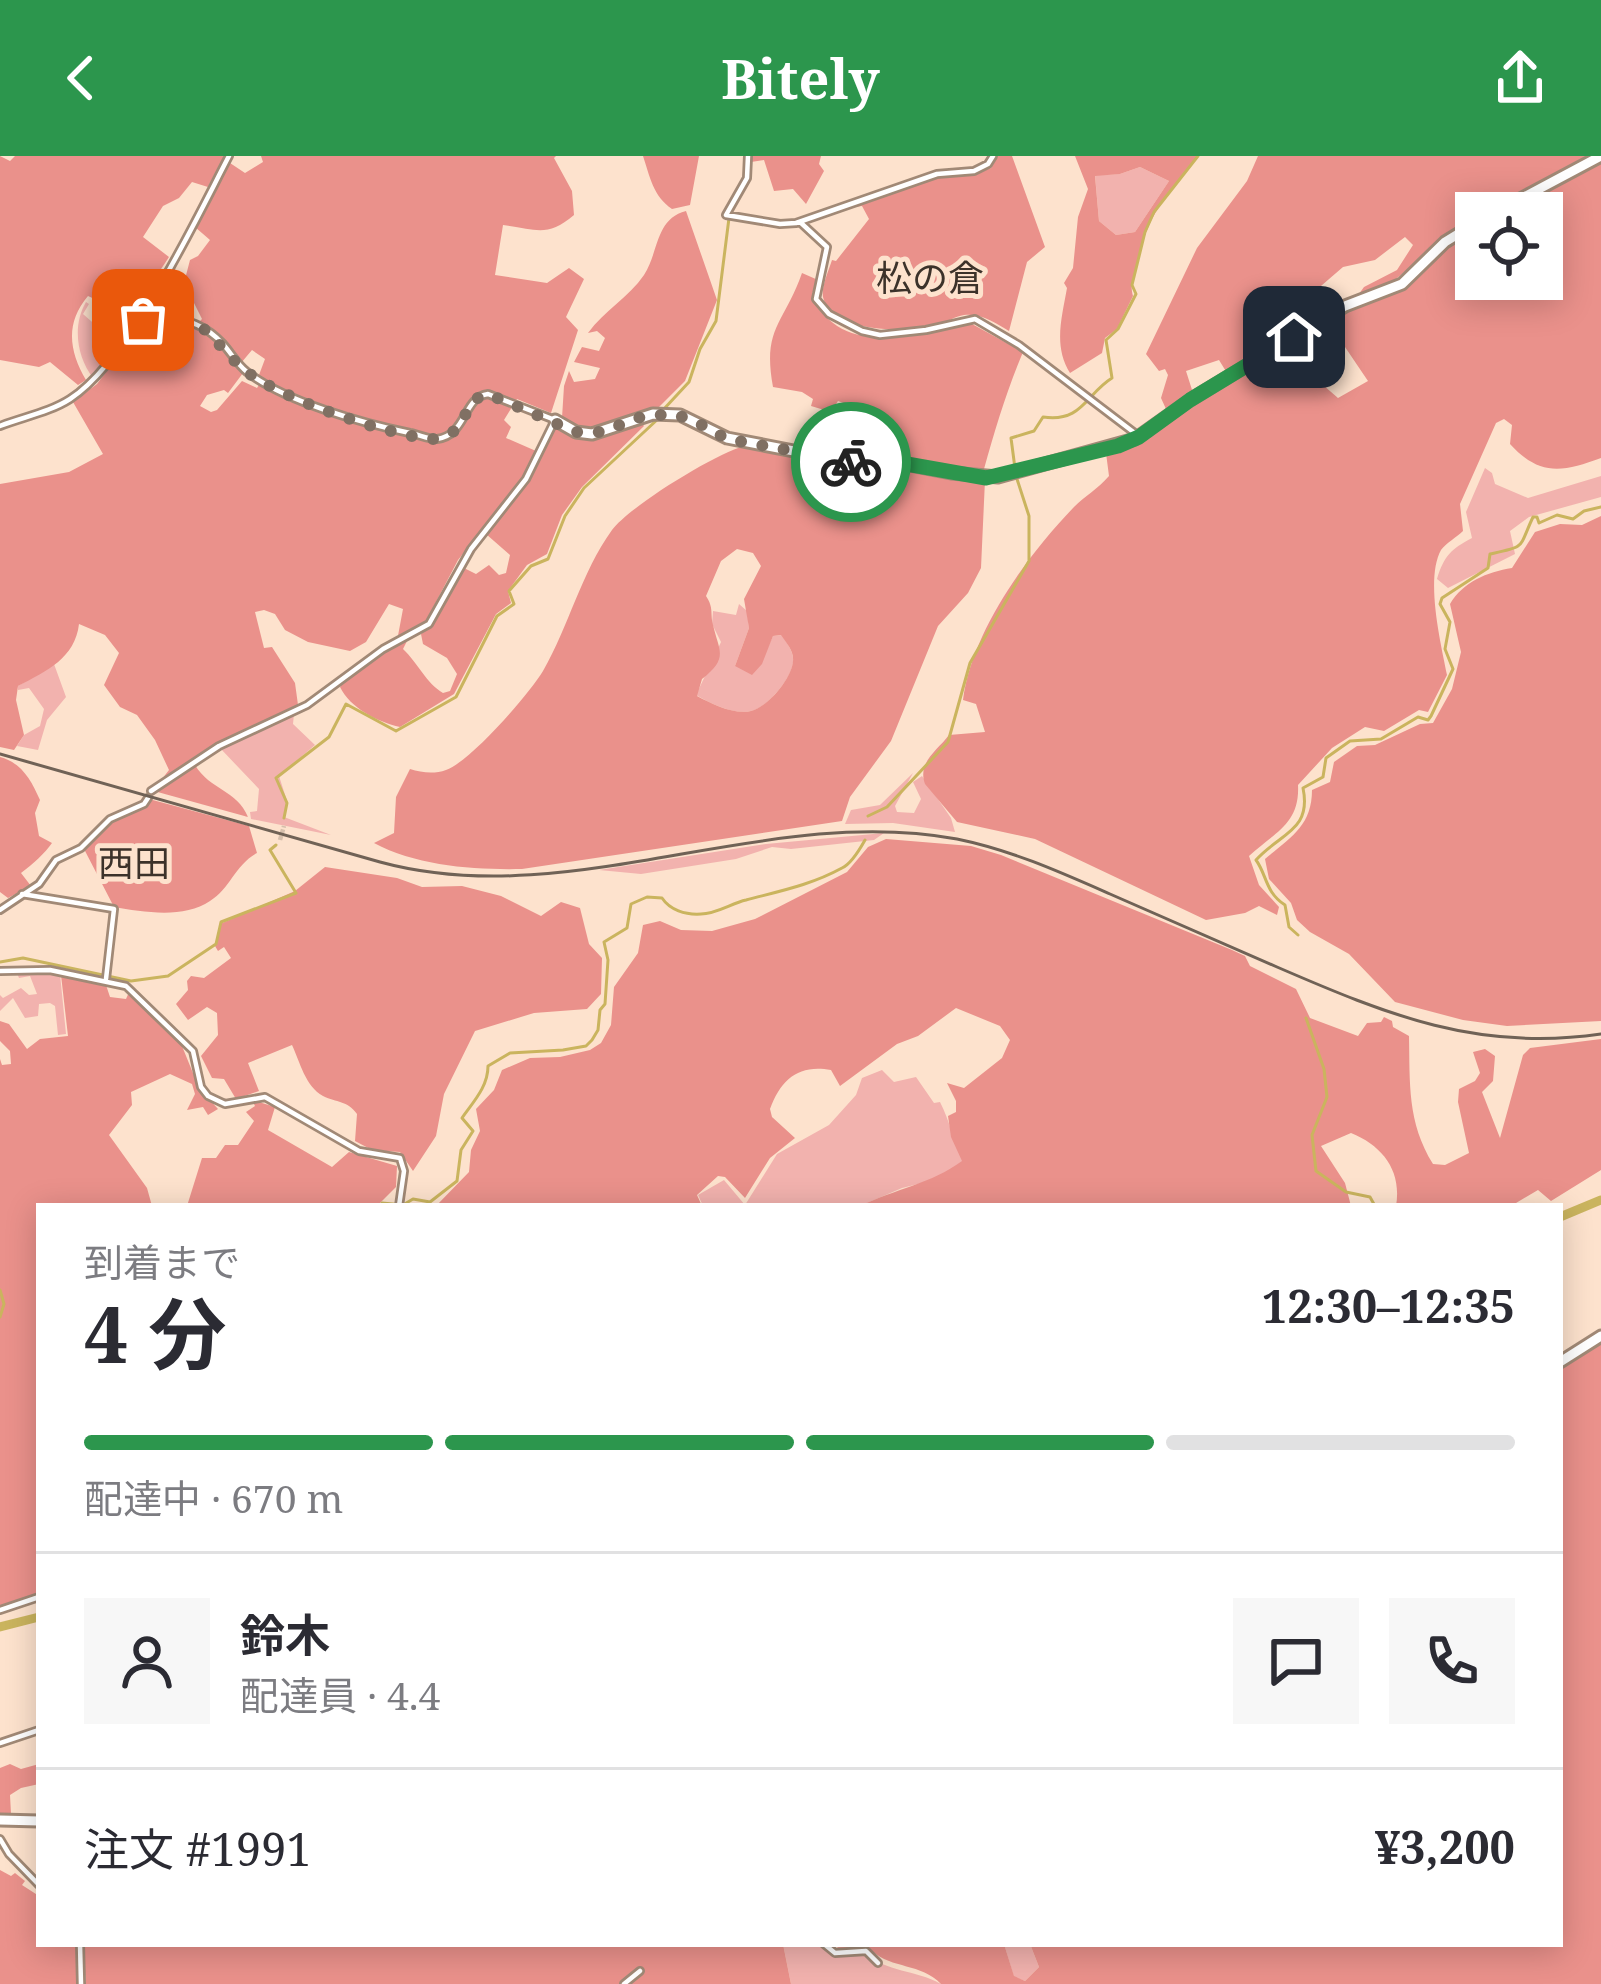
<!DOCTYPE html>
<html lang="ja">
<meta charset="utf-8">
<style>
body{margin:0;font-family:"Noto Serif","Noto Sans JP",serif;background:#f7f7f7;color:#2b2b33;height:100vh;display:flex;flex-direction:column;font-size:45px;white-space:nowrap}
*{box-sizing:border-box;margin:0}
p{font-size:39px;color:#7c7c81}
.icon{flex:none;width:66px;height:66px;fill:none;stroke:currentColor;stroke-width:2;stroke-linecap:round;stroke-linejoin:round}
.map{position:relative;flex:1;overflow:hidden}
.sheet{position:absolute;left:36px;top:1047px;width:1527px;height:744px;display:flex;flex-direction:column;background:#fff;border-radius:0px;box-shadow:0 6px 30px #0003}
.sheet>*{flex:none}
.fabs{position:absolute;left:1455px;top:36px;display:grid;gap:24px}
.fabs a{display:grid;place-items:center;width:108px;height:108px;border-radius:0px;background:#fff;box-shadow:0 6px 30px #0003;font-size:60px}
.pin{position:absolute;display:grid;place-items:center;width:102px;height:102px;color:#fff;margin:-51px;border-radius:24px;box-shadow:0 6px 18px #0006}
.courier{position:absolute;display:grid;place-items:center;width:120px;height:120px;margin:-60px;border:9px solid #2c964d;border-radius:50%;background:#fff;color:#222;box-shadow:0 3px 15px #0007}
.overview em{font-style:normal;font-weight:700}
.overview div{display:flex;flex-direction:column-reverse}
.overview{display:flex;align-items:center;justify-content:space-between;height:204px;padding:0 48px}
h1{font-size:78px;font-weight:700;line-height:90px}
.bar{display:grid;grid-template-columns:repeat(4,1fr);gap:18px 12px;align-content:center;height:144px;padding:0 48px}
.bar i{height:15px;border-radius:9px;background:#e1e1e2}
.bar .selected{background:#2c964d}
.bar p{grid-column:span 4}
.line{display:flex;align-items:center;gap:30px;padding:0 48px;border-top:3px solid #e1e1e2}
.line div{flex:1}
.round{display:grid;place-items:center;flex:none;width:126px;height:126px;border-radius:0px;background:#f7f7f7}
header{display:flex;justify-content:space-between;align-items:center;height:156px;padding:0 48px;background:#2c964d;color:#fff;font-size:54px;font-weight:700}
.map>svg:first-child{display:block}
.green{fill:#f2b2ae}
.forest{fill:#ea918b;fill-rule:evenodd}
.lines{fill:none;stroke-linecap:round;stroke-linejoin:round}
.stream{stroke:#cab45e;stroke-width:3}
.river{stroke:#cab45e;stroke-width:9}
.street-tunnel{stroke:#d6bfac;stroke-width:4.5;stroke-dasharray:4.5 2;stroke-linecap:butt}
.street-casing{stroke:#a18976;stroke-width:10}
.secondary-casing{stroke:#a18976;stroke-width:15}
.street{stroke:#fff;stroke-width:4.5}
.secondary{stroke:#fff;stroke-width:9}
.rail{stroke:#706256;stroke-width:3}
.done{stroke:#807063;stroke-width:12;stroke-dasharray:0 21.6}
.route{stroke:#2c964d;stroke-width:15}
.labels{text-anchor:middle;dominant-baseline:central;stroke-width:10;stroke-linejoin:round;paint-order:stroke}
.neighbourhood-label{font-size:36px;fill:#3c322a;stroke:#fde2cd}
</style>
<header><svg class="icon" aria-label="back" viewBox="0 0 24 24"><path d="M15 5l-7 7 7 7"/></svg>Bitely<svg class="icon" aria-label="share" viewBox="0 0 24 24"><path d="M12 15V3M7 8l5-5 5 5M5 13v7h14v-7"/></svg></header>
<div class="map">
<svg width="1601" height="1828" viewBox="0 0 1601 1828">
<rect width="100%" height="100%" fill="#fde2cd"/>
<!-- green -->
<path class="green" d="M1140,11L1169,25L1135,76L1116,79L1099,65L1095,19L1120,18Z
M86,146L89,148L83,158L99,172L103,168L121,182L93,222C77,201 72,170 86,146Z
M1485,312L1492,317L1495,328L1528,342L1601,320V341L1529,361L1510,375L1515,398L1448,432L1437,423C1444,400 1451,393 1472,382L1466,356Z
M739,448L747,455L749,472L735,510L768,491L773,480L782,479C787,488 794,495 793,506C792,522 767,552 751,555C733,559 712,548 696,539L721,486L712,468L713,455L736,459Z
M54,508L66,541L47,564L38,594L17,590L24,579L40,570L44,553L29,532L18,534V530Z
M294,558L293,568L315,589L279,620L287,645L284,661L331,679L251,663L250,656L257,655L259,633L220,592Z
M913,617L895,650L897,656L914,657L921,643L913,626L922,620L951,662L955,676L893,667L845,668L851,654L880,649Z
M884,677L874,684L791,693L772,691L736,703L641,718L599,714L766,688Z
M47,815L60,818L66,878L58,879L55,850L50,847L39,848L38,860L25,862L13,842L0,855V839L3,842L21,832L29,839L37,838L30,820L19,822L17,817Z
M882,914L894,926L916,921L934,947L940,946C950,965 953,985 963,1005L938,1023L902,1032L860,1050H703L698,1039L724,1024L745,1049L777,998L829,969L856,939L862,922Z
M783,1788H820L838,1800L866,1797C885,1816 917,1814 941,1828H791Z
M1004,1788H1030L1039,1811L1025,1825L1014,1821Z"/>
<!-- forest -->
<path class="forest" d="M0,0L10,5L15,0H224L208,31L192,26L179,42L163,50L143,81L169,101L134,154L112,151L88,140C65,167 69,195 86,224L78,229L50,206L39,211L0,204Z
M261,0H556L554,2L572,35L574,59C547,82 536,73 503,69L495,119L547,127L569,112L584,123L566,161L578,174L551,257L517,243L504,264L511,271L506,282L536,295L523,322L458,404L426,465L397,485L403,453L389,448L366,486L350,495L308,486L285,474L275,458L264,454L255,456L264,492L272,491L295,527L298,549L291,554L207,594L162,623L169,614L155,584L137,559L120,551L104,529L119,497L105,479L79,468C75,502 47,515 18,530L16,544L24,579L14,594L0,591V328L69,316L103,298L73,246L97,228L141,170L155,185L169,175L167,164L193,172L202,163L184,127L190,104L198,100L210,84L195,71L230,7L245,17L263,6ZM252,194L265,203L259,219L262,224L257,232L242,225L217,254L211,256L200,250L207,239L224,234L228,237L243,217L241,207Z
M643,0H699L690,49L672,53C653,40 650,21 643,0Z
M749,0H821L819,8L824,15L806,48L793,33L774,35L764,4L751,6Z
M998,0H1012L1045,91L1027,106L1009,175C996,167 981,157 964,159C955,160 946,167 937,169C911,176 831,179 823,141C821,131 829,114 832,104L836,105L869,63L862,50L855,51V47L938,21L976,18L991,12Z
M1075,0H1197C1168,42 1150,51 1139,102C1135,117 1129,126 1133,140L1117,173L1105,182L1102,197L1070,217C1053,190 1062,161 1067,132L1064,127L1073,112L1078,61L1088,33ZM1140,11L1169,25L1135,76L1116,79L1099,65L1095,20L1120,18Z
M1258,0H1593L1483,57H1476L1391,127L1356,142L1364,131L1397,114L1413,89L1405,81L1375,104L1343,111L1314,136L1264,155L1252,180L1254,196L1227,217L1219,204L1186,215L1193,237L1166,253L1161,242L1168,219L1165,213L1159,215L1146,198L1197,92L1247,25Z
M1601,5V302C1563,316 1540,321 1510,288L1512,269L1504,263L1496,267L1460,348L1463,375C1457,381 1446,387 1441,394C1425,423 1441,488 1447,519L1428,556L1419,554L1384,575L1365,571L1332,592L1298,629C1300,668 1275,676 1249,700L1259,729L1279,751L1277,759L1259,750L1245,757L1206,764L1035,683L957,666L925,628C917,606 938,594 949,579L985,576L976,548L963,544C972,475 1026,401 1074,351C1085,340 1098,333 1109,320L1106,297L1144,283L1177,256L1266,202L1281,221L1290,223L1308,216L1338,242L1368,225L1345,191L1316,204L1297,199L1293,185L1346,152L1394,137L1413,124L1451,85L1476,72V123H1542V57H1503Z
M686,55L717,144L685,225L656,254L596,271L577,270L562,262L564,230L569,215L574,226L595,223L600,212L574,206L582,191L599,195L605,182L597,175L588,177C604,155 629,141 644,119C659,96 655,63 686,55Z
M802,117L818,124L812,138C838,204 920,179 972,168L1023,196C1007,234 995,273 984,313C931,314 892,293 838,301L852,289L862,265L854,251L838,245L831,256L811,250L813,243L802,236L773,231C762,172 784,168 802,117Z
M640,265L644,270L582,331L562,359L547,398L527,409L508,435L511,447L496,458L454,538L400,571C378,566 350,552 340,531L344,525L385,495L407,485L403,493C418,507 426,527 443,537L450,535L457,518L447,502L423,488L421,478L435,466L464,412L476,418L489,409L499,419L506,417L510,399L486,378L527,325L556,269C584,290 610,278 640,265Z
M744,290L796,299L797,326L814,338L827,312L872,309L985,324L981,412L968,437L938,470L891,585L850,641L842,665L522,713C474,714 417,710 374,687L394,677L396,641L410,613C422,617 435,618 446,614C471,605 529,538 543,515C569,470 581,417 612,374C630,350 715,298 744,290ZM737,393L753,397L761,410L744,443L749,472L735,510L752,519L762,508L773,480L781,479C787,488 794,495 793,505C792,522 768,551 751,555C734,559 712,548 697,540L702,523C729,502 719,495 713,469C710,457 714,452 706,440L721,405Z
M1601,360V865L1507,870L1463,864L1395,846L1349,798L1310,776L1297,764L1291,747L1269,723L1265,703C1290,682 1312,670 1312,634L1330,626L1334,606L1357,590L1375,589L1420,568L1433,567L1452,533L1461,496L1450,448C1463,426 1487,416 1512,412L1535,376L1560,368L1582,369Z
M0,601C22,607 31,624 40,644L35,657L39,680L52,687C45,697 33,708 21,717L31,730L8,742L0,736Z
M195,609C210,634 237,634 248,661L154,635Z
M149,643L249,670L257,697C235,709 230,733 210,745C184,763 143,756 114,751L84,693L119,659Z
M886,683L971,690L1001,699L1232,794L1245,800L1250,810L1296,833L1310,862L1358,880L1367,867L1381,866L1384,861L1392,865L1393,871L1409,880C1410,927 1407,966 1433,1008L1445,1009L1469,997L1458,946L1459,933L1475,925L1480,917L1473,896L1485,893L1495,900L1493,925L1482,936L1500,982L1523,899L1530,892L1601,883V1014L1551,1045L1538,1034L1511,1050H1396C1402,1015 1383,990 1351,977L1321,990L1345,1027L1351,1050H860C895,1033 931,1028 962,1005L951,981L948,960L956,956V945L947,927L964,932L1002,902L1010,884L1000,870L956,852L918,880L897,888L840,930L831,914C799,908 781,923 770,953L772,961L795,982L770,1002L745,1042L725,1021L718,1020L697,1039L702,1050H436L469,1016L471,994L480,975L476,953L494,934L502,914L530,902L560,901L590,894L601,887L611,869L614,831L638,797L643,769L660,765L681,774L712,775L755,763L847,716L868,691Z
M325,711L397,722L422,731L462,730L501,740L541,760L561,746L580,752L589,788L602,802L601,838L587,853L534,857L475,875L444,938L436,980L413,1015L400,996L372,994L355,985L357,958C347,944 337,947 323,940C305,930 300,906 292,889L248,907L259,935L236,943L224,923L212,922L201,900L218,879L217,857L207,851L188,864L176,848L188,834L187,825L191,820L204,822L231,802L224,791L218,795L215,790L220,768L295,735Z
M61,819L105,826L110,841L126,843L130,834L182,890L199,932L218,953L208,959L203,951L187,954L195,938L192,928L170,918L131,936L132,949L109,979L147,1032L152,1050H39V1439L0,1452V903L2,909L11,908L10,895L0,885V865L9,868L27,893L40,883L68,880Z
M252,944L275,951L268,974L332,1011L349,996L397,1010L396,1031L377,1050H187L202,1002H216L225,989H238L254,965L246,956L255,950Z
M1601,1185V1828H941C921,1807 892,1813 872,1795H845L830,1788H1004L1014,1820L1025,1825L1039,1811L1030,1788H1560V1212Z
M10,1608L21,1613L39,1608V1628L21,1632L10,1639L11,1658H0V1612Z
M0,1714L11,1720L15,1717L25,1725L22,1729L39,1740V1788H76L77,1828H0Z
M82,1788H783L791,1828H86Z"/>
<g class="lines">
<!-- stream -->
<path class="stream" d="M663,254L689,226L700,193L716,165L729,62L724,61L745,20
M868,660L887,651L948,586L970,507L1029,405V360L1016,320L1011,282L1034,275L1043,261C1082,267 1086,238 1112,222L1106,184L1118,173L1136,138L1132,129L1145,76L1154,56L1198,0
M284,662L287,647L276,622L329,581L346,548L396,575L456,541L497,460L514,448L509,435L531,410L548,403L565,360L584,332L659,262
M1298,779L1289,771L1285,749C1265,736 1267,719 1256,704C1280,677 1312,675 1303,632L1323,621L1326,602L1350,585L1381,583L1418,561L1428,564L1431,560L1453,513L1445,493L1450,466L1440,448L1442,442L1488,412L1490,398C1527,390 1518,393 1533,361H1537L1539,367L1557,359L1573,363L1584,355L1601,351
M0,806L23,802L131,825L168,820L216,788L221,766L296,737L270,694L276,689
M1306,862L1324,913L1327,941L1312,979L1316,1015L1346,1036L1370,1041L1375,1050
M380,1050L382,1047L403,1049L413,1043L430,1046L457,1025L461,994L473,975L462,962C473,946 488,931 488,910L510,897L563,894L586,890L592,884L598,874L600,854L605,848L608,804L604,786L627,772L631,748L647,741L662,742C670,754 685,759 701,758C716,758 732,747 746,744C780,735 811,729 842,712C851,708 860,693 865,684
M0,1134L4,1148L0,1161"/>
<!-- river -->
<path class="river" d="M1560,1061L1601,1044
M0,1471L39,1461"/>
<!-- street-tunnel -->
<path class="street-tunnel" d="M280,684L284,670"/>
<!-- street casing -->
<g class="street-casing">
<path id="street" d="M748,0L747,22L726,59L780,68L796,67L937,18L974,15L988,8L993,0
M800,66L827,91L816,143L829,158L862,175L880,179L926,174L975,163L1019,189L1136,278
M139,165C170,158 200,163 223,188C231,197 237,208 247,216C286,246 362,267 410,277C418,278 429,284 437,283C467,279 463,241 488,238L555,264L526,323L471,393L429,468L383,493L307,549L219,590L151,635
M0,270C23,261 50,256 70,243C130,204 195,65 229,0
M22,738L114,753L106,823
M0,754L39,728L56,704L81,692L110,663L144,648L148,642
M0,815L50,814L126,830L193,895L201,931L208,940L225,948L265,941L359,995L400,1002L404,1015L399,1050
M0,1454L39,1441
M0,1587L39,1574
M0,1683L9,1698L39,1729
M80,1788L81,1828
M824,1788L835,1797L866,1795L878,1807
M624,1828L640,1815"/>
</g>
<!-- secondary casing -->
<g class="secondary-casing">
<path id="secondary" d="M1494,57L1601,0
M555,264L576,276L592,278L653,258L680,259L727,282L799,296L835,309L873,302L951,317L998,321L1135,283L1190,244L1345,150L1402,128L1445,86L1476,67
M1560,1206L1601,1180
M0,1664L39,1665"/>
</g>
<!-- street -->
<use href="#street" class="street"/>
<!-- secondary -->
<use href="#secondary" class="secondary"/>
<!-- rail -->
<path class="rail" d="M0,598L380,706C571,758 763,647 957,683C1011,694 1060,716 1110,738C1166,763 1222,787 1277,811C1388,859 1478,896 1601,878"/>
</g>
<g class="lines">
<!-- done -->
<path class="done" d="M143,164C207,151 207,184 246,215C281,243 387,279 432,283C441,283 450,277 458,273L473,244L488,238L576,276H601L641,261L672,258L693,264L727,283L799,296L830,308L851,306"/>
<!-- route -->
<path class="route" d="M851,306L873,302L986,322L1118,290L1139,281L1190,244L1294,181"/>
</g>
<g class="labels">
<!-- neighbourhood labels -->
<g class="neighbourhood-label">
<text x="930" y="121">松の倉</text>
<text x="134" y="706">西田</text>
</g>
</g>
</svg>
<div class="fabs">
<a><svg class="icon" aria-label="locate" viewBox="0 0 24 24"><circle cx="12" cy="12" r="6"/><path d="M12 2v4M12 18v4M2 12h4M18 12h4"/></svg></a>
</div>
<div class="pin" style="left:143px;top:164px;background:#ea580c"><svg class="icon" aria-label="bag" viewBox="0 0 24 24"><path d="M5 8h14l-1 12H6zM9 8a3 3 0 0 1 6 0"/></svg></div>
<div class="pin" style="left:1294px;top:181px;background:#1f2937"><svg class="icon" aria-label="home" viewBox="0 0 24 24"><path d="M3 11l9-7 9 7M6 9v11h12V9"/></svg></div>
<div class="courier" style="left:851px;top:306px"><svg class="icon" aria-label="bike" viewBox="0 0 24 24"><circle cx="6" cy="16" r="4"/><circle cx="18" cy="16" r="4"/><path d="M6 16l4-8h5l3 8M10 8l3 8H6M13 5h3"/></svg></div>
<section class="sheet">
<div class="overview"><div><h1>4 分</h1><p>到着まで</p></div><em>12:30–12:35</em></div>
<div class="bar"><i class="selected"></i><i class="selected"></i><i class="selected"></i><i></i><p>配達中 · 670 m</p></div>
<div class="line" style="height:216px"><a class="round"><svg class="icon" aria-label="person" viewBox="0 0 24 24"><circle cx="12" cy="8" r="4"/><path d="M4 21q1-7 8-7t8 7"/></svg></a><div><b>鈴木</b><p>配達員 · 4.4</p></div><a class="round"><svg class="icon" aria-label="chat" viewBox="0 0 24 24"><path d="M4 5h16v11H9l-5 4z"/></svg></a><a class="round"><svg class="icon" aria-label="phone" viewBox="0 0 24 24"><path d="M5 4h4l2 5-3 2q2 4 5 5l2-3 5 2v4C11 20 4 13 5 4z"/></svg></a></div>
<div class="line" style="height:156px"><div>注文 #1991</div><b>¥3,200</b></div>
</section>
</div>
